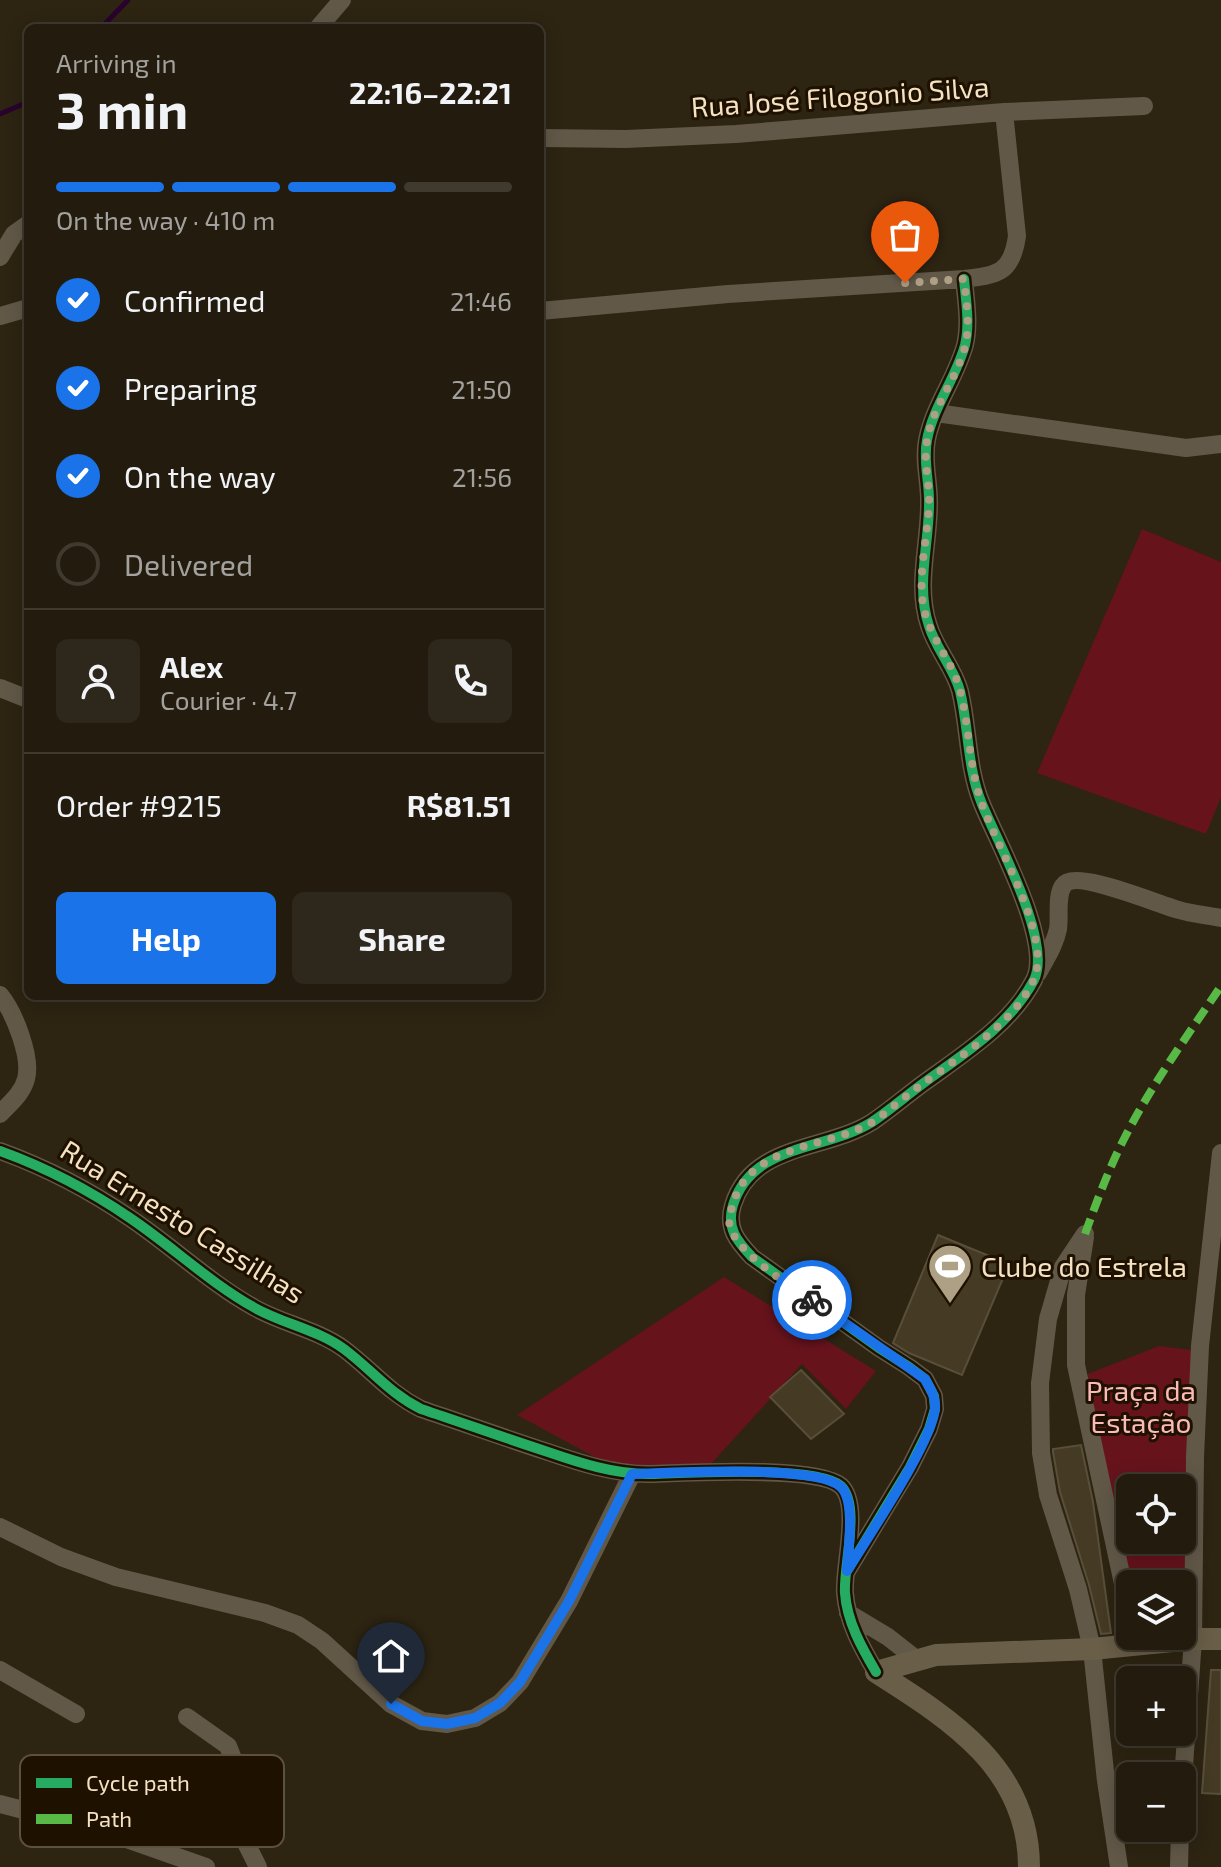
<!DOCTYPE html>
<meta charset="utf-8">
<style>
body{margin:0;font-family:"Exo 2",sans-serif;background:#2e281c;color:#f1f3f6;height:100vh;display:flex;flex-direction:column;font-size:30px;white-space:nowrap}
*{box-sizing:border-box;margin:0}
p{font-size:26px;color:#a2a19e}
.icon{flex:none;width:44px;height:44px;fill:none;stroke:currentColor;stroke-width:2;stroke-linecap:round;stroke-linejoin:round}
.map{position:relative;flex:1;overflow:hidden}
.panel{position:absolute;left:24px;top:24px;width:520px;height:976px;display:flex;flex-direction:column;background:#221b0e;border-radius:12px;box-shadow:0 4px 20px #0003,0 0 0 2px #3f392e}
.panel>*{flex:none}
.fabs{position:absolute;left:1116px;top:1474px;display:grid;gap:16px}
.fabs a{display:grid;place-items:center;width:80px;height:80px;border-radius:12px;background:#221b0e;box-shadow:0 4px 20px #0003,0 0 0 2px #3f392e;font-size:40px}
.pin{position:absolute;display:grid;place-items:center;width:68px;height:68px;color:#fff;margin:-82px -34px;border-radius:50% 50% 50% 0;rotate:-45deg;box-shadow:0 0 8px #0007}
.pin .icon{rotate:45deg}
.courier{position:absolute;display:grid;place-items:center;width:80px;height:80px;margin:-40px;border:6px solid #1a73e8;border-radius:50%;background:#fff;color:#222;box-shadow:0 2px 10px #0007}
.head em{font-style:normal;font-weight:700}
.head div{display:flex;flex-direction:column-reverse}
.head{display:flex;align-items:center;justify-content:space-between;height:136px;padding:0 32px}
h1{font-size:52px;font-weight:700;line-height:60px}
.bar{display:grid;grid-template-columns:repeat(4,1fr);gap:12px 8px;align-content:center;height:96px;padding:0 32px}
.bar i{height:10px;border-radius:6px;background:#3f392e}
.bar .active{background:#1a73e8}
.bar p{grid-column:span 4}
.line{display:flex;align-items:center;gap:20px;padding:0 32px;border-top:2px solid #3f392e}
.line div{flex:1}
.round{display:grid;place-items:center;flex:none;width:84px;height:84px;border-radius:12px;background:#2e281c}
ol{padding:0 32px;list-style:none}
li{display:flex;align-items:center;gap:24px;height:88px}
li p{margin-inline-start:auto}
li .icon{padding:8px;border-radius:50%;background:#1a73e8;color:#fff;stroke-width:4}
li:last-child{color:#a2a19e}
li i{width:44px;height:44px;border:4px solid #3f392e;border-radius:50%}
.primary-button{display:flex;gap:16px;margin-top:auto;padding:16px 32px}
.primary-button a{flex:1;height:92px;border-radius:12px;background:#1a73e8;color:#fff;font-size:32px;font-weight:700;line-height:92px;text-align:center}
.primary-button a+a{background:#2e281c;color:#f1f3f6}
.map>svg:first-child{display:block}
.green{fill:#66131c;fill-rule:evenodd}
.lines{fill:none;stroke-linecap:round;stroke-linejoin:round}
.stream{stroke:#29032e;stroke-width:5}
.building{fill:#453b24;stroke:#594f39;stroke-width:2}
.minor{stroke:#615848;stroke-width:18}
.major{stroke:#695e47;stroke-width:22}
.quiet{stroke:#58b947;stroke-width:8;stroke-dasharray:16 8;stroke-linecap:butt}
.cycleway-casing{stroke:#1e1100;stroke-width:15}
.cycleway{stroke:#26ab63;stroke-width:10}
.done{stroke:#aea085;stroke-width:8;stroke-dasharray:0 14.4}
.route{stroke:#1a73e8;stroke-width:10}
.labels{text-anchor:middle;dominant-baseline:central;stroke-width:6;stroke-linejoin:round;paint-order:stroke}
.street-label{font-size:28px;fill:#f4e2c3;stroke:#1e1100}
.poi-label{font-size:28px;fill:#f4e2c3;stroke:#1e1100;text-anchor:start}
.park-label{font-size:28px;fill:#fbbab8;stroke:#1e1100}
.key{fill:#1e1100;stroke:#5e503a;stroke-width:2}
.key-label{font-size:22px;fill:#f4e2c3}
</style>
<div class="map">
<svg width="1221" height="1867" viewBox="0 0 1221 1867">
<rect width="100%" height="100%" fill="#2d2412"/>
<!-- green -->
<path class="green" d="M1142,529L1221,562V797L1206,834L1037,773Z
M724,1277L876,1371L846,1409L802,1364L710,1465L615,1468L517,1415Z
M1159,1346L1192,1350L1189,1626L1182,1627V1584H1130L1085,1375ZM1130,1488H1182V1540H1130Z"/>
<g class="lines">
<!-- stream -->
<path class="stream" d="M101,28L128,0
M0,114L28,102"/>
</g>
<!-- building -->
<path class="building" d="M938,1235L1009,1264L962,1375L909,1353L893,1343Z
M801,1370L844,1414L811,1439L770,1397Z
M1081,1445L1093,1502L1111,1633L1101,1634L1089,1585L1060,1492L1053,1452V1449Z
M1211,1670H1221V1794L1202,1793Z"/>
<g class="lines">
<!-- minor -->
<path class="minor" d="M318,28L342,0
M540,138L626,139L736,134L1004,112L1144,106
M0,257L14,234L28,224
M540,311L728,294L964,279C998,275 1012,273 1017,236L1004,112
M0,316L28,308
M936,413L1186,448L1221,444
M0,688L28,699
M1038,973C1046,958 1055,945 1058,929C1060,917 1056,896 1063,886C1074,868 1159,905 1179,910C1192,914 1207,915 1221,918
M0,995C14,1012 32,1057 26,1079C22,1094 10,1103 0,1114
M0,1151C47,1168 89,1190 130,1218C173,1247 210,1283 255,1308C284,1324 318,1330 344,1349C372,1370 389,1393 421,1409C463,1423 505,1438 548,1452C580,1463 614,1474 648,1474C684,1473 818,1465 841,1486C861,1505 843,1568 845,1593C847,1622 862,1648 876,1672
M1085,1234L1063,1267L1048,1319L1040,1383L1041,1453L1048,1495L1078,1589L1092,1649L1106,1781L1119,1867
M1085,1237L1076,1295V1365L1130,1616
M0,1527L61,1557L116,1577L265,1613L298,1625L322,1641L391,1704L422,1721L447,1724L475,1718L500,1703L520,1682L569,1601L632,1474
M847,1571L910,1467L929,1429L935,1409L934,1396L925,1379L909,1367L879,1348L752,1257C737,1241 726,1228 733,1205C752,1143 826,1151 872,1122C890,1110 907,1095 925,1082C965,1053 1011,1024 1034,980C1053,942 997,841 982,804C967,768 969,728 960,691C954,668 936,649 929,626C915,584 930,543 929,500C929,480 923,460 927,440C933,407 956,378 965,345C970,324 966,301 964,279
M848,1613L888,1637L916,1659
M0,1670L76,1714
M187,1717L228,1746L244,1787L246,1843L258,1867
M1182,1794L1193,1639L1195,1457L1200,1346L1221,1153
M0,1804L104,1831L206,1867
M1179,1867L1180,1828"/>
<!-- major -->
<path class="major" d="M876,1672L936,1655L1092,1649L1193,1639H1221
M876,1672C950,1719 1029,1768 1029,1867"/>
<!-- quiet -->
<path class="quiet" d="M1085,1234C1097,1201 1109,1168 1125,1137C1152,1084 1188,1035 1221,986"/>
<!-- cycleway casing -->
<g class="cycleway-casing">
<path id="cycleway" d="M0,1151C47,1168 89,1190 130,1218C173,1247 210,1283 255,1308C284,1324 318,1330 344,1349C372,1370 389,1393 421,1409C463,1423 505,1438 548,1452C580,1463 614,1474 648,1474C684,1473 818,1465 841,1486C861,1505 843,1568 845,1593C847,1622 862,1648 876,1672
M847,1571L910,1467L929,1429L935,1409L934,1396L925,1379L909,1367L879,1348L752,1257C737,1241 726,1228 733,1205C752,1143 826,1151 872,1122C890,1110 907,1095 925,1082C965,1053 1011,1024 1034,980C1053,942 997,841 982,804C967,768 969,728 960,691C954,668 936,649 929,626C915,584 930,543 929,500C929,480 923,460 927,440C933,407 956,378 965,345C970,324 966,301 964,279"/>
</g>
<!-- cycleway -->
<use href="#cycleway" class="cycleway"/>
</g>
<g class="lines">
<!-- done -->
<path class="done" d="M812,1300C789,1284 729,1250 729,1219C729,1214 733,1206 734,1201C752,1144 828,1148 871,1123C888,1112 904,1097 921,1085C959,1057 1015,1023 1034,979C1053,935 992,840 979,795C969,761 969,725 960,690C952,660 928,636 923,604C918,571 928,536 929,504C930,483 923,462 927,441C932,406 959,377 966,342C970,321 966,300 964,279L905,283"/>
<!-- route -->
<path class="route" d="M391,1704L422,1721L447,1724L475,1718L500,1703L520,1682L569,1601L632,1474C669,1473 818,1464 841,1487C856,1501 848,1551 847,1571C867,1538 933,1441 935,1408C936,1397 930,1388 925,1379L812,1300"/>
</g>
<!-- icons -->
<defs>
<g id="stadium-pin" transform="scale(2.3)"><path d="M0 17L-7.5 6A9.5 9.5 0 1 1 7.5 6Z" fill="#aea085" stroke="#1e1100"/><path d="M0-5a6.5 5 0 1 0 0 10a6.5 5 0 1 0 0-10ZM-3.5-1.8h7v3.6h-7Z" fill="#fff"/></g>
</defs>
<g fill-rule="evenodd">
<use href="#stadium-pin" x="950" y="1266"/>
</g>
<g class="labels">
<!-- street labels -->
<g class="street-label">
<text transform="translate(840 96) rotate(-4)">Rua José Filogonio Silva</text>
<text transform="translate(183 1221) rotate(32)">Rua Ernesto Cassilhas</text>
</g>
<!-- poi labels -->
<g class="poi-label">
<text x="981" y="1266">Clube do Estrela</text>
</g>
<!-- park labels -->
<g class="park-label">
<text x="1141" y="1390">Praça da<tspan x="1141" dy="32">Estação</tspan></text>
</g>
</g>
<!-- legend -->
<rect x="20" y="1755" width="264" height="92" rx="12" class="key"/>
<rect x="36" y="1778" width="36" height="10" fill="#26ab63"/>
<rect x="36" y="1814" width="36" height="10" fill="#58b947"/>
<g class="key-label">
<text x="86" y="1791">Cycle path</text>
<text x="86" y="1827">Path</text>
</g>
</svg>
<div class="fabs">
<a><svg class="icon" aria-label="locate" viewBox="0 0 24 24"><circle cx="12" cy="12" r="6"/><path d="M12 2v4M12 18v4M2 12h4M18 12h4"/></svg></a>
<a><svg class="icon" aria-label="layers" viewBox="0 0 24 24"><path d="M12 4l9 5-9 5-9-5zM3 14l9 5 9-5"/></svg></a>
<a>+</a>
<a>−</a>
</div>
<div class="pin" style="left:905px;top:283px;background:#ea580c"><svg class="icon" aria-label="bag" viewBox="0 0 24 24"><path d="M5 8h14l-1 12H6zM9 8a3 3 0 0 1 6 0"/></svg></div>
<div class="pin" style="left:391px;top:1704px;background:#1f2937"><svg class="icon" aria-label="home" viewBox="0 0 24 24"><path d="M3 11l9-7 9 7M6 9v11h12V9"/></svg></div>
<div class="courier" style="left:812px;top:1300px"><svg class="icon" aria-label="bike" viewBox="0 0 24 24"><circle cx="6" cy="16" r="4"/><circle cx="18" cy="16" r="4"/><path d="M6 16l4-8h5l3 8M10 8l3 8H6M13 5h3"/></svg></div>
<section class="panel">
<div class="head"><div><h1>3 min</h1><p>Arriving in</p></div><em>22:16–22:21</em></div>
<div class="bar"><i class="active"></i><i class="active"></i><i class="active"></i><i></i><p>On the way · 410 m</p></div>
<ol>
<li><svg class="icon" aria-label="check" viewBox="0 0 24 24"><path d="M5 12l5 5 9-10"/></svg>Confirmed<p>21:46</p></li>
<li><svg class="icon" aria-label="check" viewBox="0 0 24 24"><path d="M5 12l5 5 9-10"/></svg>Preparing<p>21:50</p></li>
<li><svg class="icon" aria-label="check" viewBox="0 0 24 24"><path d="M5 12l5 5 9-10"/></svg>On the way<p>21:56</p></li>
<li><i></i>Delivered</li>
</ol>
<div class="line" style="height:144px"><a class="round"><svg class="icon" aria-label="person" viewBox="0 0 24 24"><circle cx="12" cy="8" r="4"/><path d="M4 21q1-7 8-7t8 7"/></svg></a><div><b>Alex</b><p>Courier · 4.7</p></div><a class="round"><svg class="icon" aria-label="phone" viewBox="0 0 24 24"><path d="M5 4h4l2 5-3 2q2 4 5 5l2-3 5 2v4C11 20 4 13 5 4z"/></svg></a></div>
<div class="line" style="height:104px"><div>Order #9215</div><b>R$81.51</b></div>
<div class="primary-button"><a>Help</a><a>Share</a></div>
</section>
</div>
